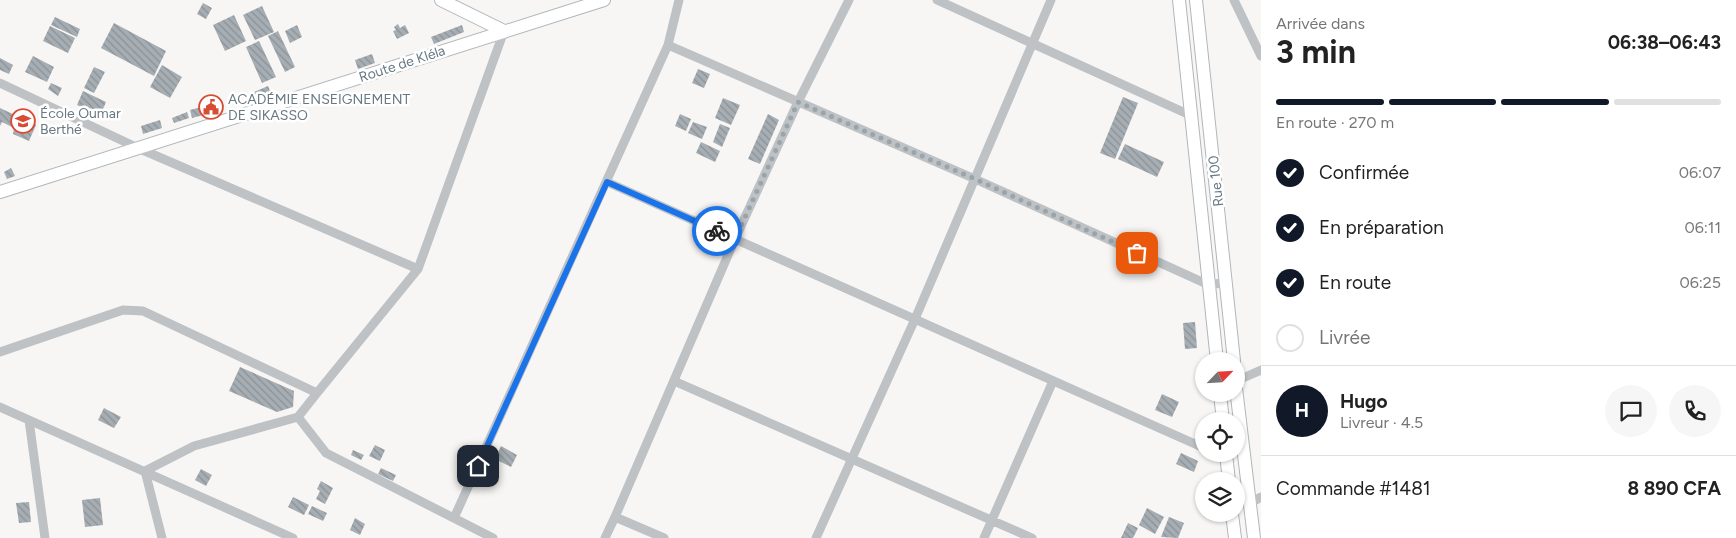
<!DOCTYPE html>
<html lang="fr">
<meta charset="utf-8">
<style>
body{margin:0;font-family:Figtree,sans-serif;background:#f6f6f6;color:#222;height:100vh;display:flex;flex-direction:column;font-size:19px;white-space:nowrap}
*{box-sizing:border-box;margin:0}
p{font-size:16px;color:#767676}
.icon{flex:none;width:28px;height:28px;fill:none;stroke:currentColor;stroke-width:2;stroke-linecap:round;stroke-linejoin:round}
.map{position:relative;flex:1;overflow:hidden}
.side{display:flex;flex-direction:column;background:#fff;width:475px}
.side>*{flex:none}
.needle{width:32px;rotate:65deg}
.tools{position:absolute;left:1195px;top:352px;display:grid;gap:10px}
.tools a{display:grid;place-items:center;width:50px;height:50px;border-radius:50%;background:#fff;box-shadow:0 1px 4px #0004;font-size:25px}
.pin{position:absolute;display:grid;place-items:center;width:42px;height:42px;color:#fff;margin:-21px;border-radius:10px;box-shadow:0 2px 8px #0006}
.courier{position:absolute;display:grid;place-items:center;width:50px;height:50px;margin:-25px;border:4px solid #1a73e8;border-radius:50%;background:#fff;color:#222;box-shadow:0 1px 6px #0007}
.headline em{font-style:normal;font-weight:700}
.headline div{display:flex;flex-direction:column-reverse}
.headline{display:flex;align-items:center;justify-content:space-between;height:85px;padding:0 15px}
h1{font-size:32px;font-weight:700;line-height:38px}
.bar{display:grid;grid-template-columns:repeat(4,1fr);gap:8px 5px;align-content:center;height:60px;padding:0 15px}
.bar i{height:6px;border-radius:4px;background:#e0e0e0}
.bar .on{background:#111827}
.bar p{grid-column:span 4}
.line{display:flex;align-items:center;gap:12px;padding:0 15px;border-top:1px solid #e0e0e0}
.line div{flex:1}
.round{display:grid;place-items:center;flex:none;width:52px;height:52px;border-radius:26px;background:#f6f6f6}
ol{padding:0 15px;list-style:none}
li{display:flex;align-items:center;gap:15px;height:55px}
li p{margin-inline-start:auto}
li .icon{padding:5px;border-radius:50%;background:#111827;color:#fff;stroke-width:4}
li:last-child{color:#767676}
li i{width:28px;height:28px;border:2px solid #e0e0e0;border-radius:50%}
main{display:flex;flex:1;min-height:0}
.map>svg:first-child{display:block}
.building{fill:url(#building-back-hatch)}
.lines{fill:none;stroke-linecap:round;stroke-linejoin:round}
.secondary-casing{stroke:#b0b6ba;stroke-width:14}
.street{stroke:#bec2c5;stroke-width:9}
.secondary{stroke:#fff;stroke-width:12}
.done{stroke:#9aa5ab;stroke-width:5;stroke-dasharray:0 9}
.route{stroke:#1a73e8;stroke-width:6}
.labels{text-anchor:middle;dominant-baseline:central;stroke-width:5;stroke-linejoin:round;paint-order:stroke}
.street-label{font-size:14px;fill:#687983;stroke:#fff}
.poi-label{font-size:14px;fill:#687983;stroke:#fff;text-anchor:start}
</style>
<main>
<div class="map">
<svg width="1261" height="538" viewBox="0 0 1261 538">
<defs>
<pattern id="building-back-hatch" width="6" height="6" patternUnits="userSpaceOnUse" patternTransform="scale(1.25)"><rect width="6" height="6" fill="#a6aeb3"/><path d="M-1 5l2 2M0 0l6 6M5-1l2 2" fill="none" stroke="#8b9297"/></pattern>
</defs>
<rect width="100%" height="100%" fill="#f7f6f4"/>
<!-- building -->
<path class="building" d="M203,3L212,8L206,19L197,14Z
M262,6L274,32L255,40L243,15Z
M234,15L246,41L225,51L213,25Z
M55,17L80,29L77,37L51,25Z
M114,23L166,51L154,76L101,48Z
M398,24L400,28L405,25L409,33L397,39L393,31L396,30L394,27Z
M297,25L302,37L290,43L285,31Z
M462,25L464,32L434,44L431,37Z
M50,26L75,38L68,53L43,41Z
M278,31L295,67L285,72L268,36Z
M259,41L276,77L262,83L246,47Z
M372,54L375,63L358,69L355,60Z
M33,56L54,67L47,82L25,72Z
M0,58L13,65L9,74L0,70Z
M162,65L182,77L170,98L150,87Z
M94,67L105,72L94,93L84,88Z
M698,69L710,74L704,88L692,83Z
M51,83L62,88L58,96L48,89Z
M268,86L271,93L257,98L254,92Z
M83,91L106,102L100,116L77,105Z
M1123,97L1138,103L1115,159L1100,153Z
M723,98L740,105L731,125L715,118Z
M216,103L219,111L192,118L190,110Z
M0,108L36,125L29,141L13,134L14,128L2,122L0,126Z
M187,112L189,118L174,123L172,118Z
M680,114L691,119L686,131L675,126Z
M768,114L779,120L760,164L748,159Z
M160,120L162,128L143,134L141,126Z
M693,122L707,127L702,139L688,133Z
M720,124L730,128L722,147L713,142Z
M701,142L720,151L715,162L696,153Z
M1125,144L1164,162L1157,177L1118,159Z
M11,168L15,176L7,179L4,172Z
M1195,322L1197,348L1185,349L1183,323Z
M240,367L294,391L293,407L277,412L229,391Z
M1162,394L1179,402L1172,417L1155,410Z
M104,408L121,417L114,428L98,420Z
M375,445L385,450L380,461L369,456Z
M501,446L517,455L511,467L495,459Z
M353,450L364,455L361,460L351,455Z
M1181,453L1198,461L1194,472L1176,464Z
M381,468L396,475L393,481L378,474Z
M201,469L212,475L206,486L195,480Z
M321,481L333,488L325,504L316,499L320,491L317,489Z
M293,497L309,505L304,515L288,507Z
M100,498L103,525L85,527L82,500Z
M29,502L31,522L19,523L16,503Z
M312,506L327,513L323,521L308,514Z
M1147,508L1164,517L1155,534L1139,525Z
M1169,517L1184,523L1178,538L1161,537Z
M355,518L365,524L360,535L350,530Z
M1128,523L1138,528L1133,538H1121Z"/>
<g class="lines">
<!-- secondary casing -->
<g class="secondary-casing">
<path id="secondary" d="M441,0L504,31
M1179,0L1217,361
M1196,0L1234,361
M0,192L604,0
M1236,388L1254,538
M1220,394L1223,421
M1226,454L1229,481
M1232,514L1235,538"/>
</g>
<!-- street -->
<path class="street" d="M937,0L1192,116
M1234,0L1261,56
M668,45L975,179L1209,285L1227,282
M0,83L138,148L418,269
M607,182L1204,448
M0,352L123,310L143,311L317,393
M674,381L1032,538
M1236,381L1261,370
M0,407L293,538
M298,417L326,453L493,538
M29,420L45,538
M1250,503L1261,497
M615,517L664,538
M454,518L668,45L679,0
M162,538L145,471L194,446L298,417L317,393L418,269L504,31
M605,538L615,517L735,239L798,102L849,0
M816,538L915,319L1051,0
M984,538L1053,381"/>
<!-- secondary -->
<use href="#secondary" class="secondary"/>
</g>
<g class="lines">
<!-- done -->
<path class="done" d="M717,231L735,239L798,102L975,179L1137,253"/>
<!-- route -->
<path class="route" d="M478,466L607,182L717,231"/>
</g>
<!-- icons -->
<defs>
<g id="civic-ring" transform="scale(1.25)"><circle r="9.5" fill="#fff" stroke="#d74c33" stroke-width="1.5"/><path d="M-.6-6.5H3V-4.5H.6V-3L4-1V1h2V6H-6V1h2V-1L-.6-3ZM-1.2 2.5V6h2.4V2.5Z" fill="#d74c33"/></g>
<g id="school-ring" transform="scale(1.25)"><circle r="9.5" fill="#fff" stroke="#d74c33" stroke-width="1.5"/><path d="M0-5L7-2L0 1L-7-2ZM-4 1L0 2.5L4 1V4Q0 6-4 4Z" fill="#d74c33"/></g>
</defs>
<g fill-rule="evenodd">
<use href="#civic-ring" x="211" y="107"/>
<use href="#school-ring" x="23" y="121"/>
</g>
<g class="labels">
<!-- street labels -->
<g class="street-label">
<text transform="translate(402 64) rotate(-18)">Route de Kléla</text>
<text transform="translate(1216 181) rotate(-96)">Rue 100</text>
</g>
<!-- poi labels -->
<g class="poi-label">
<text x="228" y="99">ACADÉMIE ENSEIGNEMENT<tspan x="228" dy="16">DE SIKASSO</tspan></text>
<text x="40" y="113">École Oumar<tspan x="40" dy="16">Berthé</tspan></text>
</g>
</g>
</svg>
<div class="tools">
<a><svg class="needle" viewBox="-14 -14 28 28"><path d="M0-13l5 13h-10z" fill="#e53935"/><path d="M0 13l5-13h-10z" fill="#767676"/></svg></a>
<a><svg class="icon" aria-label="locate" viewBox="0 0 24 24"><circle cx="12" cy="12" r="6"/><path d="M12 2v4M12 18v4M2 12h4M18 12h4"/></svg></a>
<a><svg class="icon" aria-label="layers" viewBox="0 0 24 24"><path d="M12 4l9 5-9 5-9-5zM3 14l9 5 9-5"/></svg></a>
</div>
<div class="pin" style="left:1137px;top:253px;background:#ea580c"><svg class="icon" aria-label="bag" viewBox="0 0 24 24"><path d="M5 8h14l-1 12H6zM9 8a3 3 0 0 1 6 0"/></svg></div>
<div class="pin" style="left:478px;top:466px;background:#1f2937"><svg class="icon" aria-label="home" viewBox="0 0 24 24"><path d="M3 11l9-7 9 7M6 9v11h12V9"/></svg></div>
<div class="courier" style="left:717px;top:231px"><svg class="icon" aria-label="bike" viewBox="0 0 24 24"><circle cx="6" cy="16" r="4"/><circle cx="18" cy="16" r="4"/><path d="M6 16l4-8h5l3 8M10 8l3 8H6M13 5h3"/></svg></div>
</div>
<section class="side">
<div class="headline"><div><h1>3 min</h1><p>Arrivée dans</p></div><em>06:38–06:43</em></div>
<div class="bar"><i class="on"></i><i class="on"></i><i class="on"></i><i></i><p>En route · 270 m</p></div>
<ol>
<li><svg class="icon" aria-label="check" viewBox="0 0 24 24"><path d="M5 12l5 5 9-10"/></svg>Confirmée<p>06:07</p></li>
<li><svg class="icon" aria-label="check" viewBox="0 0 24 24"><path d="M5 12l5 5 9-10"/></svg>En préparation<p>06:11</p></li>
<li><svg class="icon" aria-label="check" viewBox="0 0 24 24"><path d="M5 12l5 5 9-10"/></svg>En route<p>06:25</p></li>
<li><i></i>Livrée</li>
</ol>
<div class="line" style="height:90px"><b class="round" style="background:#111827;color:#fff">H</b><div><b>Hugo</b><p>Livreur · 4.5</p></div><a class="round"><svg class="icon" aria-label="chat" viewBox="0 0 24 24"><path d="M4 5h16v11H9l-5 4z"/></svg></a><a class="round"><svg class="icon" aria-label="phone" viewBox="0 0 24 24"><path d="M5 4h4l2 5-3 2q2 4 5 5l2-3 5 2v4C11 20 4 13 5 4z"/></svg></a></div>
<div class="line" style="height:65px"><div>Commande #1481</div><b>8 890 CFA</b></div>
</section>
</main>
